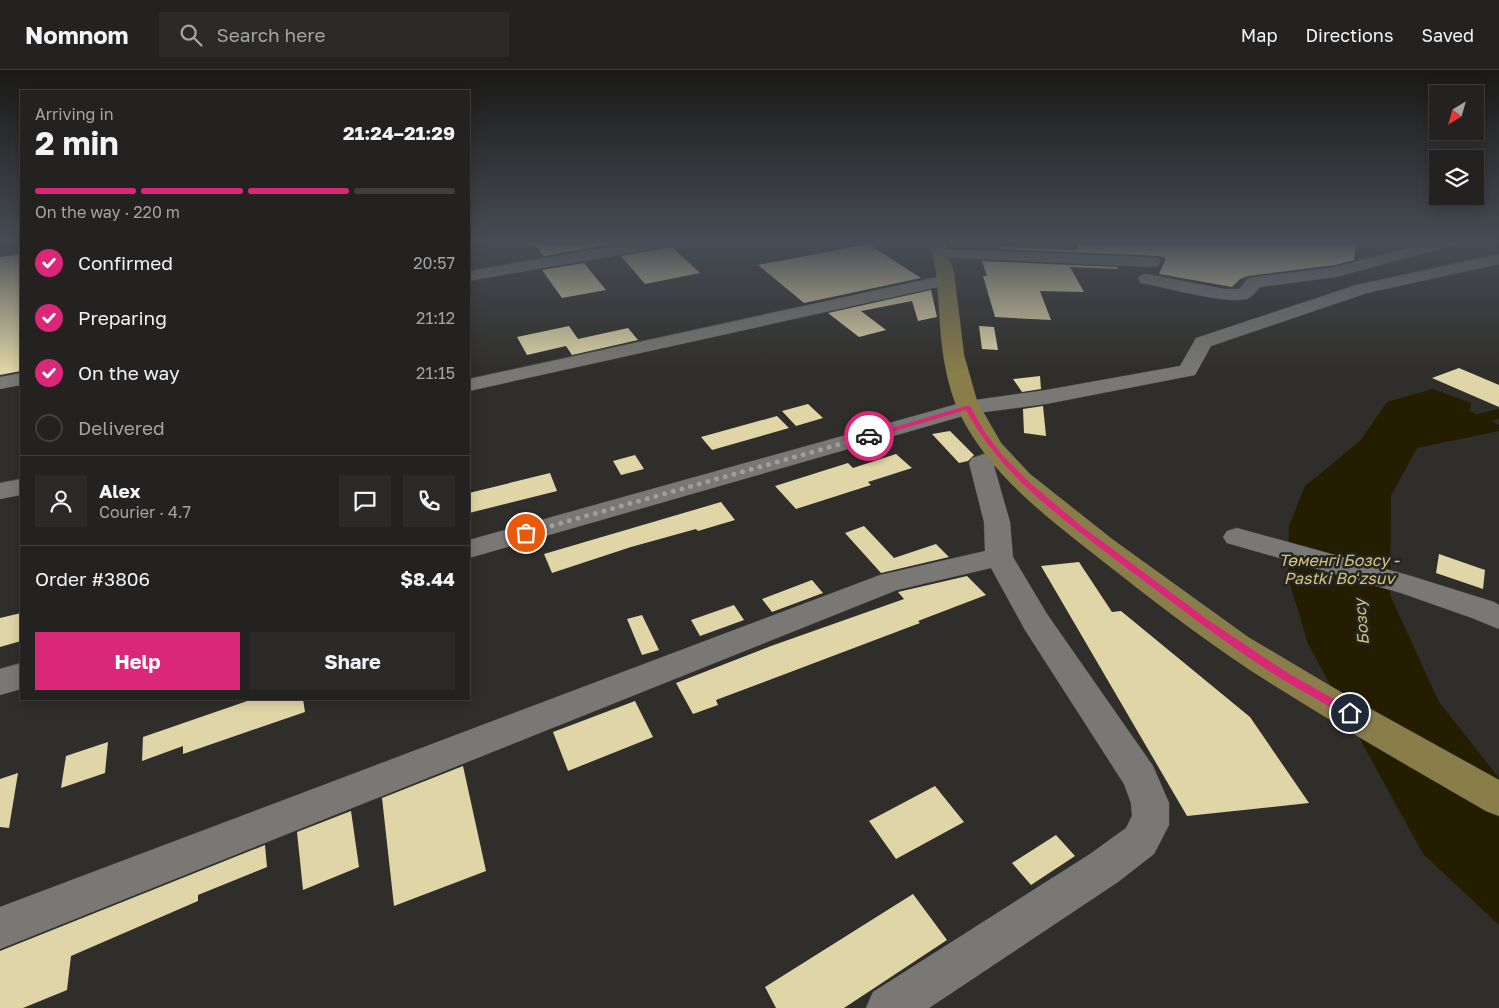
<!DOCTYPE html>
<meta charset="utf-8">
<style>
body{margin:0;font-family:"Golos Text",sans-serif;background:#2b2a29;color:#f1f3f6;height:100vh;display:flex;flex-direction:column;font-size:19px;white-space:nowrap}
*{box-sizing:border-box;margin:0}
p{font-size:16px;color:#a3a4a5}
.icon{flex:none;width:28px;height:28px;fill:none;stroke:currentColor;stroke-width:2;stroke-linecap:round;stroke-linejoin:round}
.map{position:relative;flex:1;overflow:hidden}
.panel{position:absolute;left:20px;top:20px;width:450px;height:610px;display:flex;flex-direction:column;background:#232220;border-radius:0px;box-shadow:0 2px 12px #0003,0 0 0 1px #403f3e}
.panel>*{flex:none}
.needle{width:32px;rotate:217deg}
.fabs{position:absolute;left:1429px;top:15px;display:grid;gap:10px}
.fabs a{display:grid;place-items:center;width:55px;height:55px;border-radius:0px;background:#232220;box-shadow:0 2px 12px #0003,0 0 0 1px #403f3e;font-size:25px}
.pin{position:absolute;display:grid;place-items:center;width:42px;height:42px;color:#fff;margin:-21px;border:2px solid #fff;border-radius:50%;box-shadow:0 1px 5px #0007}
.courier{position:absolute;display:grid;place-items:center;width:50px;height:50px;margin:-25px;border:4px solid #db2777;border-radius:50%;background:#fff;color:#222;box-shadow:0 1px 6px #0007}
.overview em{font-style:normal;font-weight:700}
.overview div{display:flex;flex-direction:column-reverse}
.overview{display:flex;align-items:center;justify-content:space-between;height:85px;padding:0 15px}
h1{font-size:32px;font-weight:700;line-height:38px}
.bar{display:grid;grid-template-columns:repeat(4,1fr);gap:8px 5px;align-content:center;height:60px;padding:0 15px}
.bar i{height:6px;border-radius:4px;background:#403f3e}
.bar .current{background:#db2777}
.bar p{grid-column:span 4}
.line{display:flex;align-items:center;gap:12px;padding:0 15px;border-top:1px solid #403f3e}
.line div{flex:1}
.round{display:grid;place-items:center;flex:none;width:52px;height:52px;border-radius:0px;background:#2b2a29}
ol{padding:0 15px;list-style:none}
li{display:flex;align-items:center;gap:15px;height:55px}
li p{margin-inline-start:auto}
li .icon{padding:5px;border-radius:50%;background:#db2777;color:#fff;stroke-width:4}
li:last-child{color:#a3a4a5}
li i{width:28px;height:28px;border:2px solid #403f3e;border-radius:50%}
.action{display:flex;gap:10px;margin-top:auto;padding:10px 15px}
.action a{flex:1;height:58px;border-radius:0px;background:#db2777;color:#fff;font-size:20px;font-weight:700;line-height:58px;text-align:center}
.action a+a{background:#2b2a29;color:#f1f3f6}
header{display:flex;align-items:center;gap:30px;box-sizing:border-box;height:70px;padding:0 25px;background:#232220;border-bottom:1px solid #403f3e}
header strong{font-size:24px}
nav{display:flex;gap:28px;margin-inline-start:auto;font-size:18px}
.search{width:350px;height:45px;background:#2b2a29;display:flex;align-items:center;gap:12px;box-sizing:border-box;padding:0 18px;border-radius:0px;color:#a3a4a5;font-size:19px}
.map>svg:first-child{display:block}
.water{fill:#241d00}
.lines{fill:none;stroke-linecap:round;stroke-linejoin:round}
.canal{fill:#241d00;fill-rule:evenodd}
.building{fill:#dfd5a7}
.minor-casing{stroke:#4a4a46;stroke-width:1}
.major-casing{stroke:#4a4a46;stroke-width:1}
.minor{fill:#797874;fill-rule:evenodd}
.major{fill:#897d4a;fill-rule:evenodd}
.route{fill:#db2777}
.done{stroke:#9f9e9b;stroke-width:5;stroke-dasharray:0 9}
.labels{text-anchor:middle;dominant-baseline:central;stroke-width:5;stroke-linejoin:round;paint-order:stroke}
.water-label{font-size:16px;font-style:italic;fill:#d4c47e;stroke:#252521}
</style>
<header>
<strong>Nomnom</strong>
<div class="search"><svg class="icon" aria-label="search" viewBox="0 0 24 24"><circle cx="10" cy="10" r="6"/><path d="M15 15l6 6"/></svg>Search here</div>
<nav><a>Map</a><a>Directions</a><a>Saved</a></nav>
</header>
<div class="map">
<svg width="1499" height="938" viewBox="0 0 1499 938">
<rect width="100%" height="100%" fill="#2f2e2a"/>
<!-- water -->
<path class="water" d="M1433,319L1471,333L1470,341L1499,355V361L1417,378L1391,426L1390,525L1439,632L1499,708V855L1423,784L1308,574L1288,507L1289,456L1305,416L1360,371L1387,332Z"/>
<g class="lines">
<!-- canal -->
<path class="canal" d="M1499,339V349L1456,359L1450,358L1447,354L1450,350Z"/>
</g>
<!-- building -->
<path class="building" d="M532,171H606V175L544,186Z
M1079,171H1356L1354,190L1335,195L1248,206L1240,209L1232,217L1159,204L1166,188L1158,186L1001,179L1000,177L1076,180Z
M868,174L921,208L804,233L758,195Z
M672,177L700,203L645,214L621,186Z
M21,184V301L0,305V187Z
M982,191L1117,197L1118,199L1070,197L1084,222L1040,221L1051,250L995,247L983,206H987Z
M584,193L606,220L562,228L542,200Z
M931,220L937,247L918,251L912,231L861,241L886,260L859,267L828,243Z
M569,256L578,269L628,258L638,270L572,285L566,276L527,285L517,267Z
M979,256L994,257L998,280L982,279Z
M1459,298L1499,315V337L1432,308Z
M1040,306L1041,319L1022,322L1013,309Z
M808,334L823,348L796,356L782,341Z
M1043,336L1046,366L1024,363L1023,339Z
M777,346L789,358L712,380L701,367Z
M950,361L974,385L968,391L959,393L932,364Z
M896,384L912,398L868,412L871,415L796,439L775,416L848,393L853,398Z
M635,385L644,399L621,405L613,391Z
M550,403L557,421L469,443V423Z
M721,432L735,450L698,461L696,459L631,477L552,503L544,484Z
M864,456L894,488L936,474L949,487L881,503L845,463Z
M1439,484L1485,500L1483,519L1436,503Z
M1079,492L1112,542L1121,541L1250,647L1309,733L1187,746L1041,496Z
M967,506L986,525L918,551L920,553L716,630L718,635L693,644L676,613L771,576L904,529L898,522Z
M812,510L823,523L772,542L762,529Z
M734,535L744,550L700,566L691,550Z
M21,543V571L0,577V548Z
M642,545L659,580L642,585L627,549Z
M253,629H303L305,642L183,684V676L142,691L143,667Z
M635,631L653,667L568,701L553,662Z
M108,672L105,703L61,718L66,686Z
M463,696L486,801L394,836L382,728Z
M18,703L9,758L0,757V709Z
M935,716L964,752L896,789L869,751Z
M351,741L359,797L303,820L297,762Z
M1056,765L1075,786L1031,815L1012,793Z
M265,775L267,797L198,825V831L71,886L67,920L23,938H0V881Z
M913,824L947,870L844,938H776L765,917Z"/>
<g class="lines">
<!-- minor casing -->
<g class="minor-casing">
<path id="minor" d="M643,171H677L675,174L669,176L469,211V201Z
M1434,171H1459L1457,174L1336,207L1260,217C1257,220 1253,226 1249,228C1233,236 1167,218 1147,214L1141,213L1138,209L1141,205L1147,204L1225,219H1239L1248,208L1254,207L1335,197Z
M942,179L1152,187L1158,188L1160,192L1158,196L1152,197L936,187L934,184L936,181Z
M1499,184V194L1367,223L1211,276L1195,305L1046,334L970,344L469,488V470L968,331L1046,320L1180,296L1196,268L1356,215Z
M946,205L952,206L955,210L952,214L469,321V309Z
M21,303V315L0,319V307Z
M999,379L1008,381L1011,386L1008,391L994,396L1010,452L1013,487L1047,544L1153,696L1169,733V755L1154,784L1118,812L929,938H866L873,922L1090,784L1126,758L1132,746L1131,733L1124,714L1025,560L991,498L897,520L0,879V837L880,505L985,481L984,452L969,393L972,388Z
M21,409V425L0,429V413Z
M1237,458L1411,506L1494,532L1499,535V559L1472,548L1401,523L1227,473L1223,467L1227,461Z
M21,593V619L0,625V599Z"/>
</g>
<!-- major casing -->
<g class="major-casing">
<path id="major" d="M928,171H944L954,203L964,285L977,331L1001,373L1030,404L1112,469L1248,567L1349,627L1499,710V746L1486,741C1407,695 1327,650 1250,600C1199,566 1151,529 1104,492C1051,450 994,409 962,348C945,314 941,275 939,237C937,215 937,192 928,171Z"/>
</g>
<!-- minor -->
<use href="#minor" class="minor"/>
<!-- major -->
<use href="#major" class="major"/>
</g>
<!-- sky -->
<linearGradient id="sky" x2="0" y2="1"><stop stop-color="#1a1917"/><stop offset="0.57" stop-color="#474c55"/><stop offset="1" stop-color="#474c55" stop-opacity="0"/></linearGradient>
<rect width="1499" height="302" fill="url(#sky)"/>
<!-- route -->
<path class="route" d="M966,336H970L984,361L1002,385L1030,413L1080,455L1208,550L1286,602L1353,640V646H1346C1324,633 1302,621 1280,608C1226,574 1175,534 1124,496C1064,450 1003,408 966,340L871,368L865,366Z"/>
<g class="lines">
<!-- done -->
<path class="done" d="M526,463L869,366"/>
</g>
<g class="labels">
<!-- water labels -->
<g class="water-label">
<text x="1339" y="490">Төменгі Бозсу -<tspan x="1339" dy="18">Pastki Boʻzsuv</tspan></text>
<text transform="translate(1361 552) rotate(-95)">Бозсу</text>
</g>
</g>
</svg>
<div class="fabs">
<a><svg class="needle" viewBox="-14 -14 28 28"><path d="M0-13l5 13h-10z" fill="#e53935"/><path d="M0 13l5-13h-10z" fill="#a3a4a5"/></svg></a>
<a><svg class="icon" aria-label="layers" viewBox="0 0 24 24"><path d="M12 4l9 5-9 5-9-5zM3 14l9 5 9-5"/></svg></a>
</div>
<div class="pin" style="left:526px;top:463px;background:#ea580c"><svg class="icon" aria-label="bag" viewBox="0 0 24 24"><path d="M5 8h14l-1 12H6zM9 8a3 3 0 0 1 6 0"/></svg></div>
<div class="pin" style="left:1350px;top:643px;background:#1f2937"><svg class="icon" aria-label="home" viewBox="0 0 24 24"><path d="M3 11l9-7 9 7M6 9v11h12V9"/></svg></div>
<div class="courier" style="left:869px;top:366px"><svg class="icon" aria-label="car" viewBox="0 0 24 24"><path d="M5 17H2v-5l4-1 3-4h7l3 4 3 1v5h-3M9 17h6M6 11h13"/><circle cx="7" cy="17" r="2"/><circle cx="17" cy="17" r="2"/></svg></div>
<section class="panel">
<div class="overview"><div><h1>2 min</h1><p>Arriving in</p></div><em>21:24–21:29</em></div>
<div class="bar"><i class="current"></i><i class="current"></i><i class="current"></i><i></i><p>On the way · 220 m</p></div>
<ol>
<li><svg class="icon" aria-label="check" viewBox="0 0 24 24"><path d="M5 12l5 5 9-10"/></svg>Confirmed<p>20:57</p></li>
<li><svg class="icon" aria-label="check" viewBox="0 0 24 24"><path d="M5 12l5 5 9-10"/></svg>Preparing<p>21:12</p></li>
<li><svg class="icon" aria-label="check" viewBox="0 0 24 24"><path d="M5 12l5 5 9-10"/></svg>On the way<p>21:15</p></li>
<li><i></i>Delivered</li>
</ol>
<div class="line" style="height:90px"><a class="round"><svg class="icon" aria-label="person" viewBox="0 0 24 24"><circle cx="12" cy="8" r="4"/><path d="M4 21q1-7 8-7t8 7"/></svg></a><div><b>Alex</b><p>Courier · 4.7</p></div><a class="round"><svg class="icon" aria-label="chat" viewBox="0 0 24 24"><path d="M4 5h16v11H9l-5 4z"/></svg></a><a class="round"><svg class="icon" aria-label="phone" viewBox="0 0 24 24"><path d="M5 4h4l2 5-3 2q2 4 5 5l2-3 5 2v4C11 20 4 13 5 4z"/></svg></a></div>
<div class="line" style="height:65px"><div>Order #3806</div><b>$8.44</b></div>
<div class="action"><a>Help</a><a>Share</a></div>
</section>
</div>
